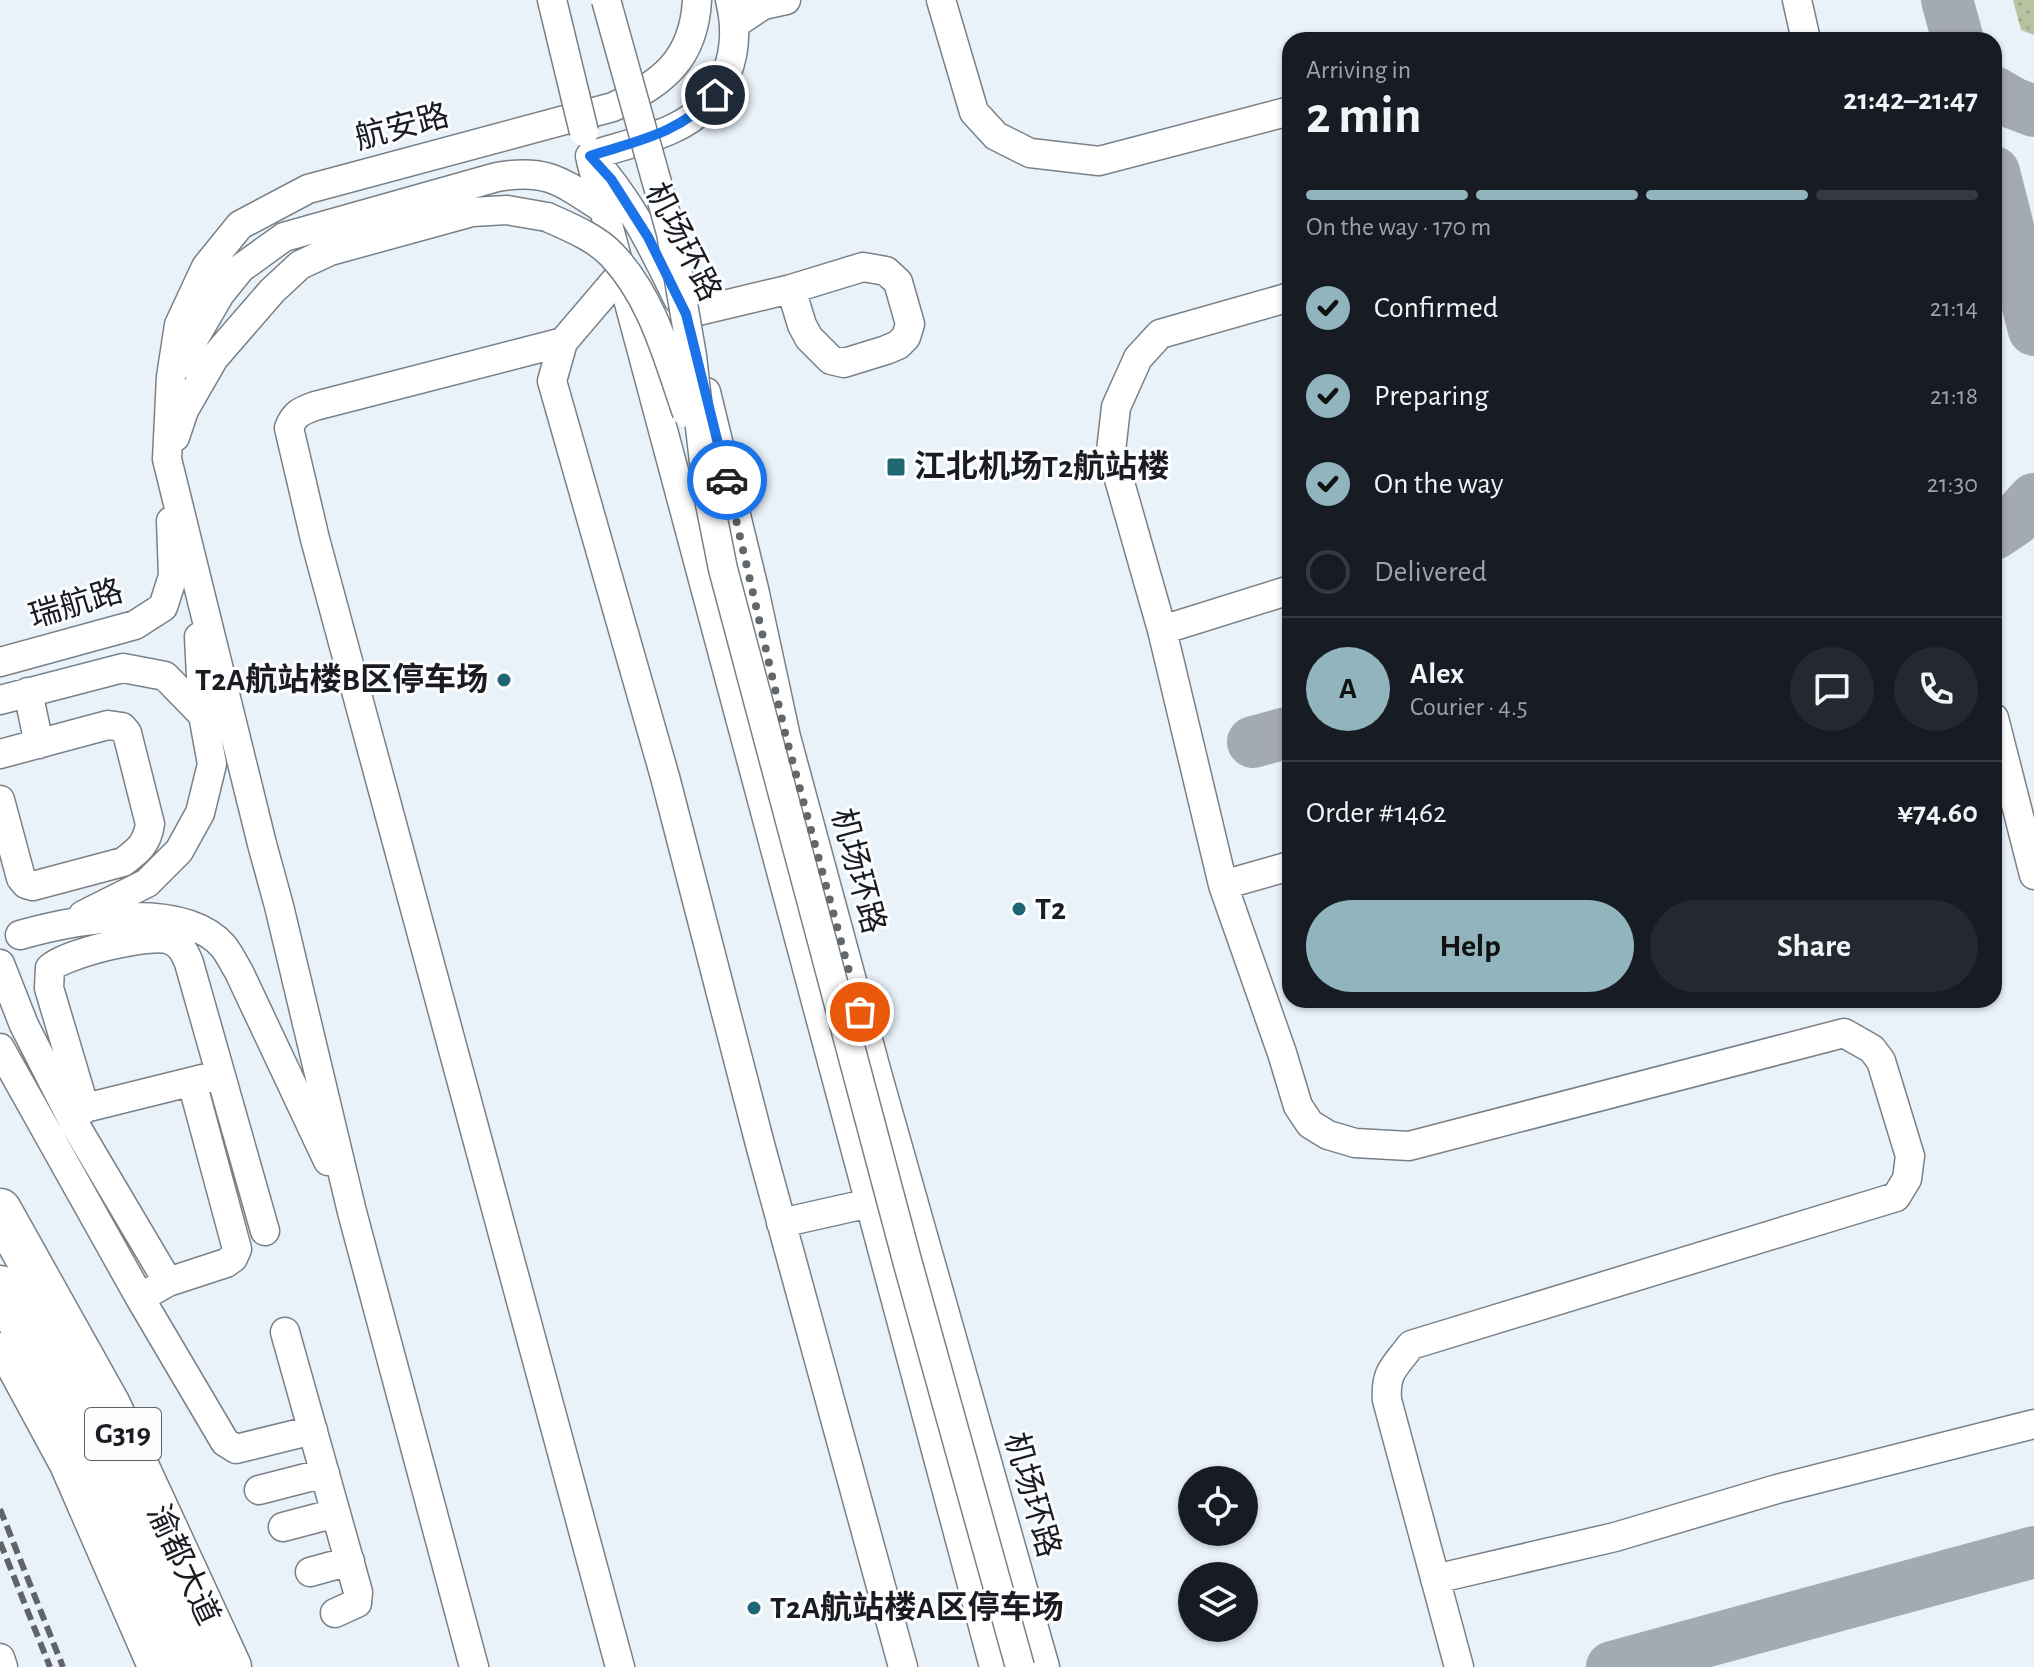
<!DOCTYPE html>
<meta charset="utf-8">
<style>
body{margin:0;font-family:"Alegreya Sans","Noto Sans SC",sans-serif;background:#242831;color:#f1f3f6;height:100vh;display:flex;flex-direction:column;font-size:30px;white-space:nowrap}
*{box-sizing:border-box;margin:0}
p{font-size:26px;color:#9ea1a6}
.icon{flex:none;width:44px;height:44px;fill:none;stroke:currentColor;stroke-width:2;stroke-linecap:round;stroke-linejoin:round}
.map{position:relative;flex:1;overflow:hidden}
.details{position:absolute;left:1282px;top:32px;width:720px;height:976px;display:flex;flex-direction:column;background:#171b24;border-radius:24px;box-shadow:0 2px 6px #0004}
.details>*{flex:none}
.tools{position:absolute;left:1178px;top:1466px;display:grid;gap:16px}
.tools a{display:grid;place-items:center;width:80px;height:80px;border-radius:50%;background:#171b24;box-shadow:0 2px 6px #0004;font-size:40px}
.pin{position:absolute;display:grid;place-items:center;width:68px;height:68px;color:#fff;margin:-34px;border:4px solid #fff;border-radius:50%;box-shadow:0 2px 8px #0007}
.courier{position:absolute;display:grid;place-items:center;width:80px;height:80px;margin:-40px;border:6px solid #1a73e8;border-radius:50%;background:#fff;color:#222;box-shadow:0 2px 10px #0007}
.summary em{font-style:normal;font-weight:700}
.summary div{display:flex;flex-direction:column-reverse}
.summary{display:flex;align-items:center;justify-content:space-between;height:136px;padding:0 24px}
h1{font-size:52px;font-weight:700;line-height:60px}
.bar{display:grid;grid-template-columns:repeat(4,1fr);gap:12px 8px;align-content:center;height:96px;padding:0 24px}
.bar i{height:10px;border-radius:6px;background:#363941}
.bar .selected{background:#92b4bc}
.bar p{grid-column:span 4}
.line{display:flex;align-items:center;gap:20px;padding:0 24px;border-top:2px solid #363941}
.line div{flex:1}
.round{display:grid;place-items:center;flex:none;width:84px;height:84px;border-radius:42px;background:#242831}
ol{padding:0 24px;list-style:none}
li{display:flex;align-items:center;gap:24px;height:88px}
li p{margin-inline-start:auto}
li .icon{padding:8px;border-radius:50%;background:#92b4bc;color:#111;stroke-width:4}
li:last-child{color:#9ea1a6}
li i{width:44px;height:44px;border:4px solid #363941;border-radius:50%}
.cta{display:flex;gap:16px;margin-top:auto;padding:16px 24px}
.cta a{flex:1;height:92px;border-radius:48px;background:#92b4bc;color:#111;font-size:32px;font-weight:700;line-height:92px;text-align:center}
.cta a+a{background:#242831;color:#f1f3f6}
.map>svg:first-child{display:block}
.grass{fill:url(#grass-dots)}
.lines{fill:none;stroke-linecap:round;stroke-linejoin:round}
.taxiway{stroke:#a4aab1;stroke-width:52}
.minor-casing{stroke:#798087;stroke-width:31}
.highway-casing{stroke:#798087;stroke-width:45}
.minor{stroke:#fff;stroke-width:28}
.highway{stroke:#fff;stroke-width:42}
.rail{stroke:#606469;stroke-width:6;stroke-dasharray:12 6;stroke-linecap:butt}
.minor-bridge-casing{stroke:#798087;stroke-width:31;stroke-linecap:butt}
.minor-bridge{stroke:#fff;stroke-width:28}
.done{stroke:#62676b;stroke-width:8;stroke-dasharray:0 14.4}
.route{stroke:#1a73e8;stroke-width:10}
.poi-dot{fill:#1e6674;stroke:#fcfdff;stroke-width:3}
.labels{text-anchor:middle;dominant-baseline:central;stroke-width:6;stroke-linejoin:round;paint-order:stroke}
.shield{fill:#fcfdff;stroke:#5e6062;stroke-width:2}
.shield-label{font-size:30px;font-weight:bold;fill:#1a1c1f}
.street-label{font-size:32px;fill:#1a1c1f;stroke:#fcfdff}
.poi-label{font-size:32px;font-weight:bold;fill:#1a1c1f;stroke:#fcfdff;text-anchor:start}
</style>
<div class="map">
<svg width="2034" height="1667" viewBox="0 0 2034 1667">
<defs>
<pattern id="grass-dots" width="8" height="8" patternUnits="userSpaceOnUse" patternTransform="scale(2)"><rect width="8" height="8" fill="#b9c2a0"/><path d="M2 2h.1M6 6h.1" fill="none" stroke="#9ea689" stroke-width="1.8" stroke-linecap="round"/></pattern>
</defs>
<rect width="100%" height="100%" fill="#e9f1f9"/>
<!-- grass -->
<path class="grass" d="M2013,0H2034V35L2021,30Z"/>
<g class="lines">
<!-- taxiway -->
<path class="taxiway" d="M1947,0L1958,40
M1994,92L2013,103L2034,111
M1994,172L2034,330
M1994,534L2015,520L2034,499
M1253,742L1290,732
M1612,1667L2034,1552"/>
<!-- minor casing -->
<g class="minor-casing">
<path id="minor" d="M552,0L575,95
M941,0L974,112L996,136L1030,153L1099,161L1290,111
M1797,0L1806,40
M736,23L763,5L786,0
M591,161L994,1667
M621,274L563,342L552,381L665,777L761,1148L903,1667
M1290,297L1160,334L1138,358L1116,407L1111,451L1162,630L1223,885L1282,1053L1298,1106L1310,1124L1328,1135L1355,1143L1409,1146L1844,1033L1872,1049L1881,1061L1910,1156L1907,1179L1896,1197L1411,1345C1395,1367 1385,1371 1387,1400L1459,1667
M678,299C653,247 629,198 590,156C617,147 646,141 672,129C725,105 743,53 730,0
M686,314L791,289L863,267L886,271L898,282L910,324L906,337L898,345L886,350L844,363L831,360L809,338L802,325L791,289
M563,342L315,406C301,411 294,414 289,428L315,539L620,1667
M178,366L220,294L241,268L284,237L497,177C547,168 562,182 602,208
M706,392L754,589L786,737L877,1073L1045,1667
M175,437L184,410L214,358L272,291L300,265L330,251L472,212L507,210L547,217
M1162,630L1290,590
M0,662L135,625L163,607L173,576L171,521
M28,692L39,744
M0,700L123,668L165,676L203,715L206,721
M1994,718L2034,875
M0,754L108,725L122,727L127,733L150,824C147,844 138,851 123,862L33,886L26,884L21,878L0,800
M1223,885L1290,866
M83,915L147,883L179,851L200,813L212,764L203,715L199,637
M20,935C73,920 181,899 223,946C229,953 234,964 239,972L328,1161
M0,964L24,1025L74,1123L168,1282
M0,1048L140,1298L225,1442L236,1449L313,1430
M85,1109L49,988L50,968C65,954 151,932 170,940C181,944 185,953 189,963L265,1231
M69,1112L210,1077
M781,1223L870,1203
M152,1291L168,1282L226,1263L233,1258L237,1249L192,1082
M285,1332L358,1592L357,1603L335,1613
M0,1347L64,1465L152,1667
M259,1490L325,1473
M283,1527L336,1513
M310,1572L350,1561
M1435,1579L1615,1537L1777,1489L2034,1424
M0,1658L3,1667
M474,1667L352,1212L279,906L262,844L167,459L171,377L179,325L206,267L240,225L308,189L613,107C663,83 694,59 697,0"/>
</g>
<!-- highway casing -->
<g class="highway-casing">
<path id="highway" d="M0,1210L109,1405L230,1667
M0,1287L76,1425L188,1667"/>
</g>
<!-- minor -->
<use href="#minor" class="minor"/>
<!-- highway -->
<use href="#highway" class="highway"/>
<!-- rail -->
<path class="rail" d="M0,1509L63,1667
M0,1542L50,1667"/>
<!-- minor-bridge casing -->
<g class="minor-bridge-casing">
<path id="minor-bridge" d="M606,0L671,233L692,356L707,489L723,569L908,1264L1020,1667
M575,95L584,132
M547,217C569,227 595,237 612,255C653,298 668,359 687,413"/>
</g>
<!-- minor-bridge -->
<use href="#minor-bridge" class="minor-bridge"/>
</g>
<g class="lines">
<!-- done -->
<path class="done" d="M727,480L786,737L860,1012"/>
<!-- route -->
<path class="route" d="M715,95C678,134 640,140 590,156L611,179L648,237L686,314L727,480"/>
</g>
<!-- markers -->
<g class="poi-dot">
<rect x="886" y="457" width="20" height="20" rx="4"/>
<circle cx="504" cy="680" r="8"/>
<circle cx="1019" cy="909" r="8"/>
<circle cx="754" cy="1608" r="8"/>
</g>
<g class="labels">
<!-- shield labels -->
<rect class="shield" x="85" y="1408" width="76" height="52" rx="6"/>
<g class="shield-label">
<text x="123" y="1434">G319</text>
</g>
<!-- street labels -->
<g class="street-label">
<text transform="translate(402 127) rotate(-15)">航安路</text>
<text transform="translate(683 242) rotate(63)">机场环路</text>
<text transform="translate(76 604) rotate(-17)">瑞航路</text>
<text transform="translate(858 871) rotate(75)">机场环路</text>
<text transform="translate(1032 1495) rotate(74)">机场环路</text>
<text transform="translate(183 1565) rotate(65)">渝都大道</text>
</g>
<!-- poi labels -->
<g class="poi-label">
<text x="914" y="467">江北机场T2航站楼</text>
<text x="488" y="680" text-anchor="end">T2A航站楼B区停车场</text>
<text x="1035" y="909">T2</text>
<text x="770" y="1608">T2A航站楼A区停车场</text>
</g>
</g>
</svg>
<div class="tools">
<a><svg class="icon" aria-label="locate" viewBox="0 0 24 24"><circle cx="12" cy="12" r="6"/><path d="M12 2v4M12 18v4M2 12h4M18 12h4"/></svg></a>
<a><svg class="icon" aria-label="layers" viewBox="0 0 24 24"><path d="M12 4l9 5-9 5-9-5zM3 14l9 5 9-5"/></svg></a>
</div>
<div class="pin" style="left:860px;top:1012px;background:#ea580c"><svg class="icon" aria-label="bag" viewBox="0 0 24 24"><path d="M5 8h14l-1 12H6zM9 8a3 3 0 0 1 6 0"/></svg></div>
<div class="pin" style="left:715px;top:95px;background:#1f2937"><svg class="icon" aria-label="home" viewBox="0 0 24 24"><path d="M3 11l9-7 9 7M6 9v11h12V9"/></svg></div>
<div class="courier" style="left:727px;top:480px"><svg class="icon" aria-label="car" viewBox="0 0 24 24"><path d="M5 17H2v-5l4-1 3-4h7l3 4 3 1v5h-3M9 17h6M6 11h13"/><circle cx="7" cy="17" r="2"/><circle cx="17" cy="17" r="2"/></svg></div>
<section class="details">
<div class="summary"><div><h1>2 min</h1><p>Arriving in</p></div><em>21:42–21:47</em></div>
<div class="bar"><i class="selected"></i><i class="selected"></i><i class="selected"></i><i></i><p>On the way · 170 m</p></div>
<ol>
<li><svg class="icon" aria-label="check" viewBox="0 0 24 24"><path d="M5 12l5 5 9-10"/></svg>Confirmed<p>21:14</p></li>
<li><svg class="icon" aria-label="check" viewBox="0 0 24 24"><path d="M5 12l5 5 9-10"/></svg>Preparing<p>21:18</p></li>
<li><svg class="icon" aria-label="check" viewBox="0 0 24 24"><path d="M5 12l5 5 9-10"/></svg>On the way<p>21:30</p></li>
<li><i></i>Delivered</li>
</ol>
<div class="line" style="height:144px"><b class="round" style="background:#92b4bc;color:#111">A</b><div><b>Alex</b><p>Courier · 4.5</p></div><a class="round"><svg class="icon" aria-label="chat" viewBox="0 0 24 24"><path d="M4 5h16v11H9l-5 4z"/></svg></a><a class="round"><svg class="icon" aria-label="phone" viewBox="0 0 24 24"><path d="M5 4h4l2 5-3 2q2 4 5 5l2-3 5 2v4C11 20 4 13 5 4z"/></svg></a></div>
<div class="line" style="height:104px"><div>Order #1462</div><b>¥74.60</b></div>
<div class="cta"><a>Help</a><a>Share</a></div>
</section>
</div>
